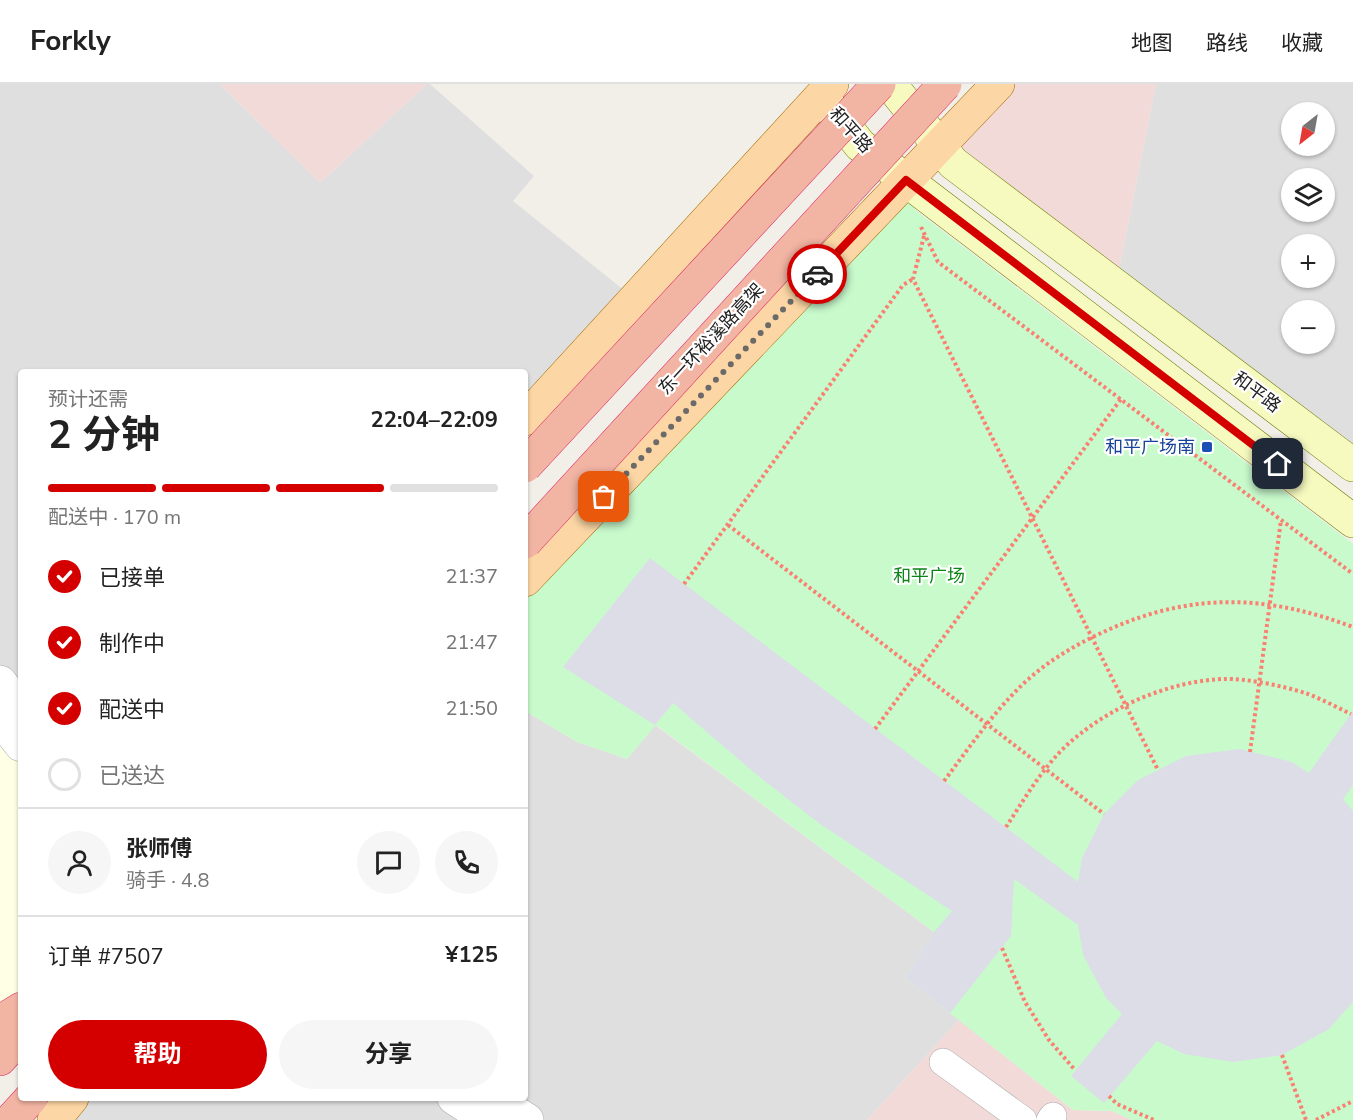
<!DOCTYPE html>
<html lang="zh">
<meta charset="utf-8">
<style>
body{margin:0;font-family:"Nunito Sans","Noto Sans SC",sans-serif;background:#f6f6f6;color:#222;height:100vh;display:flex;flex-direction:column;font-size:22px;white-space:nowrap}
*{box-sizing:border-box;margin:0}
p{font-size:20px;color:#767676}
.icon{flex:none;width:33px;height:33px;fill:none;stroke:currentColor;stroke-width:2;stroke-linecap:round;stroke-linejoin:round}
.map{position:relative;flex:1;overflow:hidden}
.drawer{position:absolute;left:18px;top:285px;width:510px;height:732px;display:flex;flex-direction:column;background:#fff;border-radius:6px;box-shadow:0 2px 4px #0004}
.drawer>*{flex:none}
.needle{width:39px;rotate:211deg}
.buttons{position:absolute;left:1281px;top:18px;display:grid;gap:12px}
.buttons a{display:grid;place-items:center;width:54px;height:54px;border-radius:50%;background:#fff;box-shadow:0 2px 4px #0004;font-size:30px}
.pin{position:absolute;display:grid;place-items:center;width:51px;height:51px;color:#fff;margin:-26px;border-radius:12px;box-shadow:0 3px 9px #0006}
.courier{position:absolute;display:grid;place-items:center;width:60px;height:60px;margin:-30px;border:4px solid #d40000;border-radius:50%;background:#fff;color:#222;box-shadow:0 2px 8px #0007}
.head em{font-style:normal;font-weight:700}
.head div{display:flex;flex-direction:column-reverse}
.head{display:flex;align-items:center;justify-content:space-between;height:102px;padding:0 30px}
h1{font-size:39px;font-weight:700;line-height:45px}
.bar{display:grid;grid-template-columns:repeat(4,1fr);gap:9px 6px;align-content:center;height:72px;padding:0 30px}
.bar i{height:8px;border-radius:4px;background:#e0e0e0}
.bar .selected{background:#d40000}
.bar p{grid-column:span 4}
.line{display:flex;align-items:center;gap:15px;padding:0 30px;border-top:2px solid #e0e0e0}
.line div{flex:1}
.round{display:grid;place-items:center;flex:none;width:63px;height:63px;border-radius:32px;background:#f6f6f6}
ol{padding:0 30px;list-style:none}
li{display:flex;align-items:center;gap:18px;height:66px}
li p{margin-inline-start:auto}
li .icon{padding:6px;border-radius:50%;background:#d40000;color:#fff;stroke-width:4}
li:last-child{color:#767676}
li i{width:33px;height:33px;border:3px solid #e0e0e0;border-radius:50%}
.primary-button{display:flex;gap:12px;margin-top:auto;padding:12px 30px}
.primary-button a{flex:1;height:69px;border-radius:36px;background:#d40000;color:#fff;font-size:24px;font-weight:700;line-height:69px;text-align:center}
.primary-button a+a{background:#f6f6f6;color:#222}
header{display:flex;align-items:center;gap:36px;box-sizing:border-box;height:84px;padding:0 30px;background:#fff;border-bottom:2px solid #e0e0e0}
header strong{font-size:28px}
nav{display:flex;gap:33px;margin-inline-start:auto;font-size:21px}
.map>svg:first-child{display:block}
.residential{fill:#e0dfdf;fill-rule:evenodd}
.commercial{fill:#f2dad9}
.education{fill:#ffffe5}
.park{fill:#c8facc}
.plaza{fill:#dddde8}
.lines{fill:none;stroke-linecap:round;stroke-linejoin:round}
.minor-casing{stroke:#a9a9a9;stroke-width:28}
.tertiary-casing{stroke:#a9a9a9;stroke-width:34}
.secondary-casing{stroke:#707d05;stroke-width:34}
.primary-casing{stroke:#a06b00;stroke-width:34}
.trunk-casing{stroke:#dc2a67;stroke-width:34}
.path{stroke:#fa8072;stroke-width:4;stroke-dasharray:3 3;stroke-linecap:butt}
.minor{stroke:#fff;stroke-width:27}
.tertiary{stroke:#fff;stroke-width:33}
.secondary{stroke:#f7fabf;stroke-width:33}
.primary{stroke:#fcd6a4;stroke-width:33}
.trunk{stroke:#f2b4a3;stroke-width:33}
.trunk-bridge-casing{stroke:#dc2a67;stroke-width:34;stroke-linecap:butt}
.trunk-bridge{stroke:#f2b4a3;stroke-width:33}
.done{stroke:#6b6a68;stroke-width:6;stroke-dasharray:0 10.8}
.route{stroke:#d40000;stroke-width:8}
.transit-dot{fill:#1a4fb4;stroke:#fff;stroke-width:2}
.labels{text-anchor:middle;dominant-baseline:central;stroke-width:4.5;stroke-linejoin:round;paint-order:stroke}
.street-label{font-size:18px;fill:#222;stroke:#fff}
.transit-label{font-size:18px;fill:#164399;stroke:#fff;text-anchor:end}
.park-label{font-size:18px;fill:#0c8416;stroke:#fff}
</style>
<header>
<strong>Forkly</strong>
<nav><a>地图</a><a>路线</a><a>收藏</a></nav>
</header>
<div class="map">
<svg width="1353" height="1036" viewBox="0 0 1353 1036">
<rect width="100%" height="100%" fill="#f2efe9"/>
<!-- residential -->
<path class="residential" d="M0,0H220L320,99L427,0H430L534,92L513,117L635,215L525,335V288H21V625L0,598Z
M1156,0H1353V381L1116,201ZM1292,28H1324V62H1292ZM1292,94H1324V128H1292ZM1292,160H1324V194H1292ZM1292,226H1324V260H1292Z
M525,627L577,658L627,675L655,641L934,848L905,894L959,936L867,1036H527L492,1014H525Z
M72,1014H454L488,1036H54Z"/>
<!-- commercial -->
<path class="commercial" d="M220,0H427L320,99Z
M998,0H1156L1116,201L939,62Z
M959,936L1073,1026L1112,1027L1132,1036H867Z"/>
<!-- education -->
<path class="education" d="M0,634L21,661V910L0,933Z"/>
<!-- park -->
<path class="park" d="M906,96L915,126L1353,460V1036H1132L1112,1027L1073,1026L905,894L934,848L656,641L627,675L577,658L525,627V496Z"/>
<!-- plaza -->
<path class="plaza" d="M650,474L1078,798L1082,774L1104,730L1138,696L1186,672L1240,665L1292,678L1309,689L1353,627V701L1343,715L1353,727V918L1329,945L1282,971L1233,978L1184,970L1157,957L1104,1019L1071,992L1122,930L1106,914L1083,871L1078,841L1014,795L1011,852L950,929L905,894L934,848L952,827L820,740L757,691L673,619L655,641L563,583Z"/>
<g class="lines">
<!-- minor casing -->
<g class="minor-casing">
<path id="minor" d="M943,978L1023,1036
M1050,1036L1053,1032"/>
</g>
<!-- tertiary casing -->
<g class="tertiary-casing">
<path id="tertiary" d="M0,598L21,625
M0,634L21,661
M454,1014L488,1036
M492,1014L527,1036"/>
</g>
<!-- secondary casing -->
<g class="secondary-casing">
<path id="secondary" d="M890,0L953,79L1353,381
M825,17L860,61L1353,437"/>
</g>
<!-- primary casing -->
<g class="primary-casing">
<path id="primary" d="M525,335L832,0
M525,496L998,0
M54,1036L72,1014"/>
</g>
<!-- trunk casing -->
<g class="trunk-casing">
<path id="trunk" d="M0,938L21,925
M0,975L21,951
M11,1036L31,1014"/>
</g>
<!-- path -->
<path class="path" d="M921,143L938,178L1353,490
M924,152L913,195L1158,686
M728,441L1104,730
M684,500L903,201L913,195
M875,645L1121,315
M1250,668L1281,436
M944,697C969,664 992,630 1022,601C1047,577 1078,559 1110,545C1194,508 1268,511 1353,543
M1006,743C1027,711 1048,674 1080,650C1119,619 1173,597 1223,595C1246,594 1283,602 1305,609C1320,614 1336,623 1351,630
M1002,864L1025,918L1049,956L1075,986
M1282,971L1306,1036
M1109,1012L1117,1020L1154,1036
M1316,1036L1353,1017"/>
<!-- minor -->
<use href="#minor" class="minor"/>
<!-- tertiary -->
<use href="#tertiary" class="tertiary"/>
<!-- secondary -->
<use href="#secondary" class="secondary"/>
<!-- primary -->
<use href="#primary" class="primary"/>
<!-- trunk -->
<use href="#trunk" class="trunk"/>
<!-- trunk-bridge casing -->
<g class="trunk-bridge-casing">
<path id="trunk-bridge" d="M525,382L879,0
M525,458L945,0"/>
</g>
<!-- trunk-bridge -->
<use href="#trunk-bridge" class="trunk-bridge"/>
</g>
<g class="lines">
<!-- done -->
<path class="done" d="M604,413L817,190"/>
<!-- route -->
<path class="route" d="M817,190L906,96L1278,380"/>
</g>
<!-- markers -->
<rect class="transit-dot" x="1201" y="357" width="12" height="12" rx="3"/>
<g class="labels">
<!-- street labels -->
<g class="street-label">
<text transform="translate(851 46) rotate(48)">和平路</text>
<text transform="translate(711 255) rotate(-47)">东一环裕溪路高架</text>
<text transform="translate(1257 308) rotate(37)">和平路</text>
</g>
<!-- transit labels -->
<g class="transit-label">
<text x="1195" y="363">和平广场南</text>
</g>
<!-- park labels -->
<g class="park-label">
<text x="929" y="492">和平广场</text>
</g>
</g>
</svg>
<div class="buttons">
<a><svg class="needle" viewBox="-14 -14 28 28"><path d="M0-13l5 13h-10z" fill="#e53935"/><path d="M0 13l5-13h-10z" fill="#767676"/></svg></a>
<a><svg class="icon" aria-label="layers" viewBox="0 0 24 24"><path d="M12 4l9 5-9 5-9-5zM3 14l9 5 9-5"/></svg></a>
<a>+</a>
<a>−</a>
</div>
<div class="pin" style="left:604px;top:413px;background:#ea580c"><svg class="icon" aria-label="bag" viewBox="0 0 24 24"><path d="M5 8h14l-1 12H6zM9 8a3 3 0 0 1 6 0"/></svg></div>
<div class="pin" style="left:1278px;top:380px;background:#1f2937"><svg class="icon" aria-label="home" viewBox="0 0 24 24"><path d="M3 11l9-7 9 7M6 9v11h12V9"/></svg></div>
<div class="courier" style="left:817px;top:190px"><svg class="icon" aria-label="car" viewBox="0 0 24 24"><path d="M5 17H2v-5l4-1 3-4h7l3 4 3 1v5h-3M9 17h6M6 11h13"/><circle cx="7" cy="17" r="2"/><circle cx="17" cy="17" r="2"/></svg></div>
<section class="drawer">
<div class="head"><div><h1>2 分钟</h1><p>预计还需</p></div><em>22:04–22:09</em></div>
<div class="bar"><i class="selected"></i><i class="selected"></i><i class="selected"></i><i></i><p>配送中 · 170 m</p></div>
<ol>
<li><svg class="icon" aria-label="check" viewBox="0 0 24 24"><path d="M5 12l5 5 9-10"/></svg>已接单<p>21:37</p></li>
<li><svg class="icon" aria-label="check" viewBox="0 0 24 24"><path d="M5 12l5 5 9-10"/></svg>制作中<p>21:47</p></li>
<li><svg class="icon" aria-label="check" viewBox="0 0 24 24"><path d="M5 12l5 5 9-10"/></svg>配送中<p>21:50</p></li>
<li><i></i>已送达</li>
</ol>
<div class="line" style="height:108px"><a class="round"><svg class="icon" aria-label="person" viewBox="0 0 24 24"><circle cx="12" cy="8" r="4"/><path d="M4 21q1-7 8-7t8 7"/></svg></a><div><b>张师傅</b><p>骑手 · 4.8</p></div><a class="round"><svg class="icon" aria-label="chat" viewBox="0 0 24 24"><path d="M4 5h16v11H9l-5 4z"/></svg></a><a class="round"><svg class="icon" aria-label="phone" viewBox="0 0 24 24"><path d="M5 4h4l2 5-3 2q2 4 5 5l2-3 5 2v4C11 20 4 13 5 4z"/></svg></a></div>
<div class="line" style="height:78px"><div>订单 #7507</div><b>¥125</b></div>
<div class="primary-button"><a>帮助</a><a>分享</a></div>
</section>
</div>
